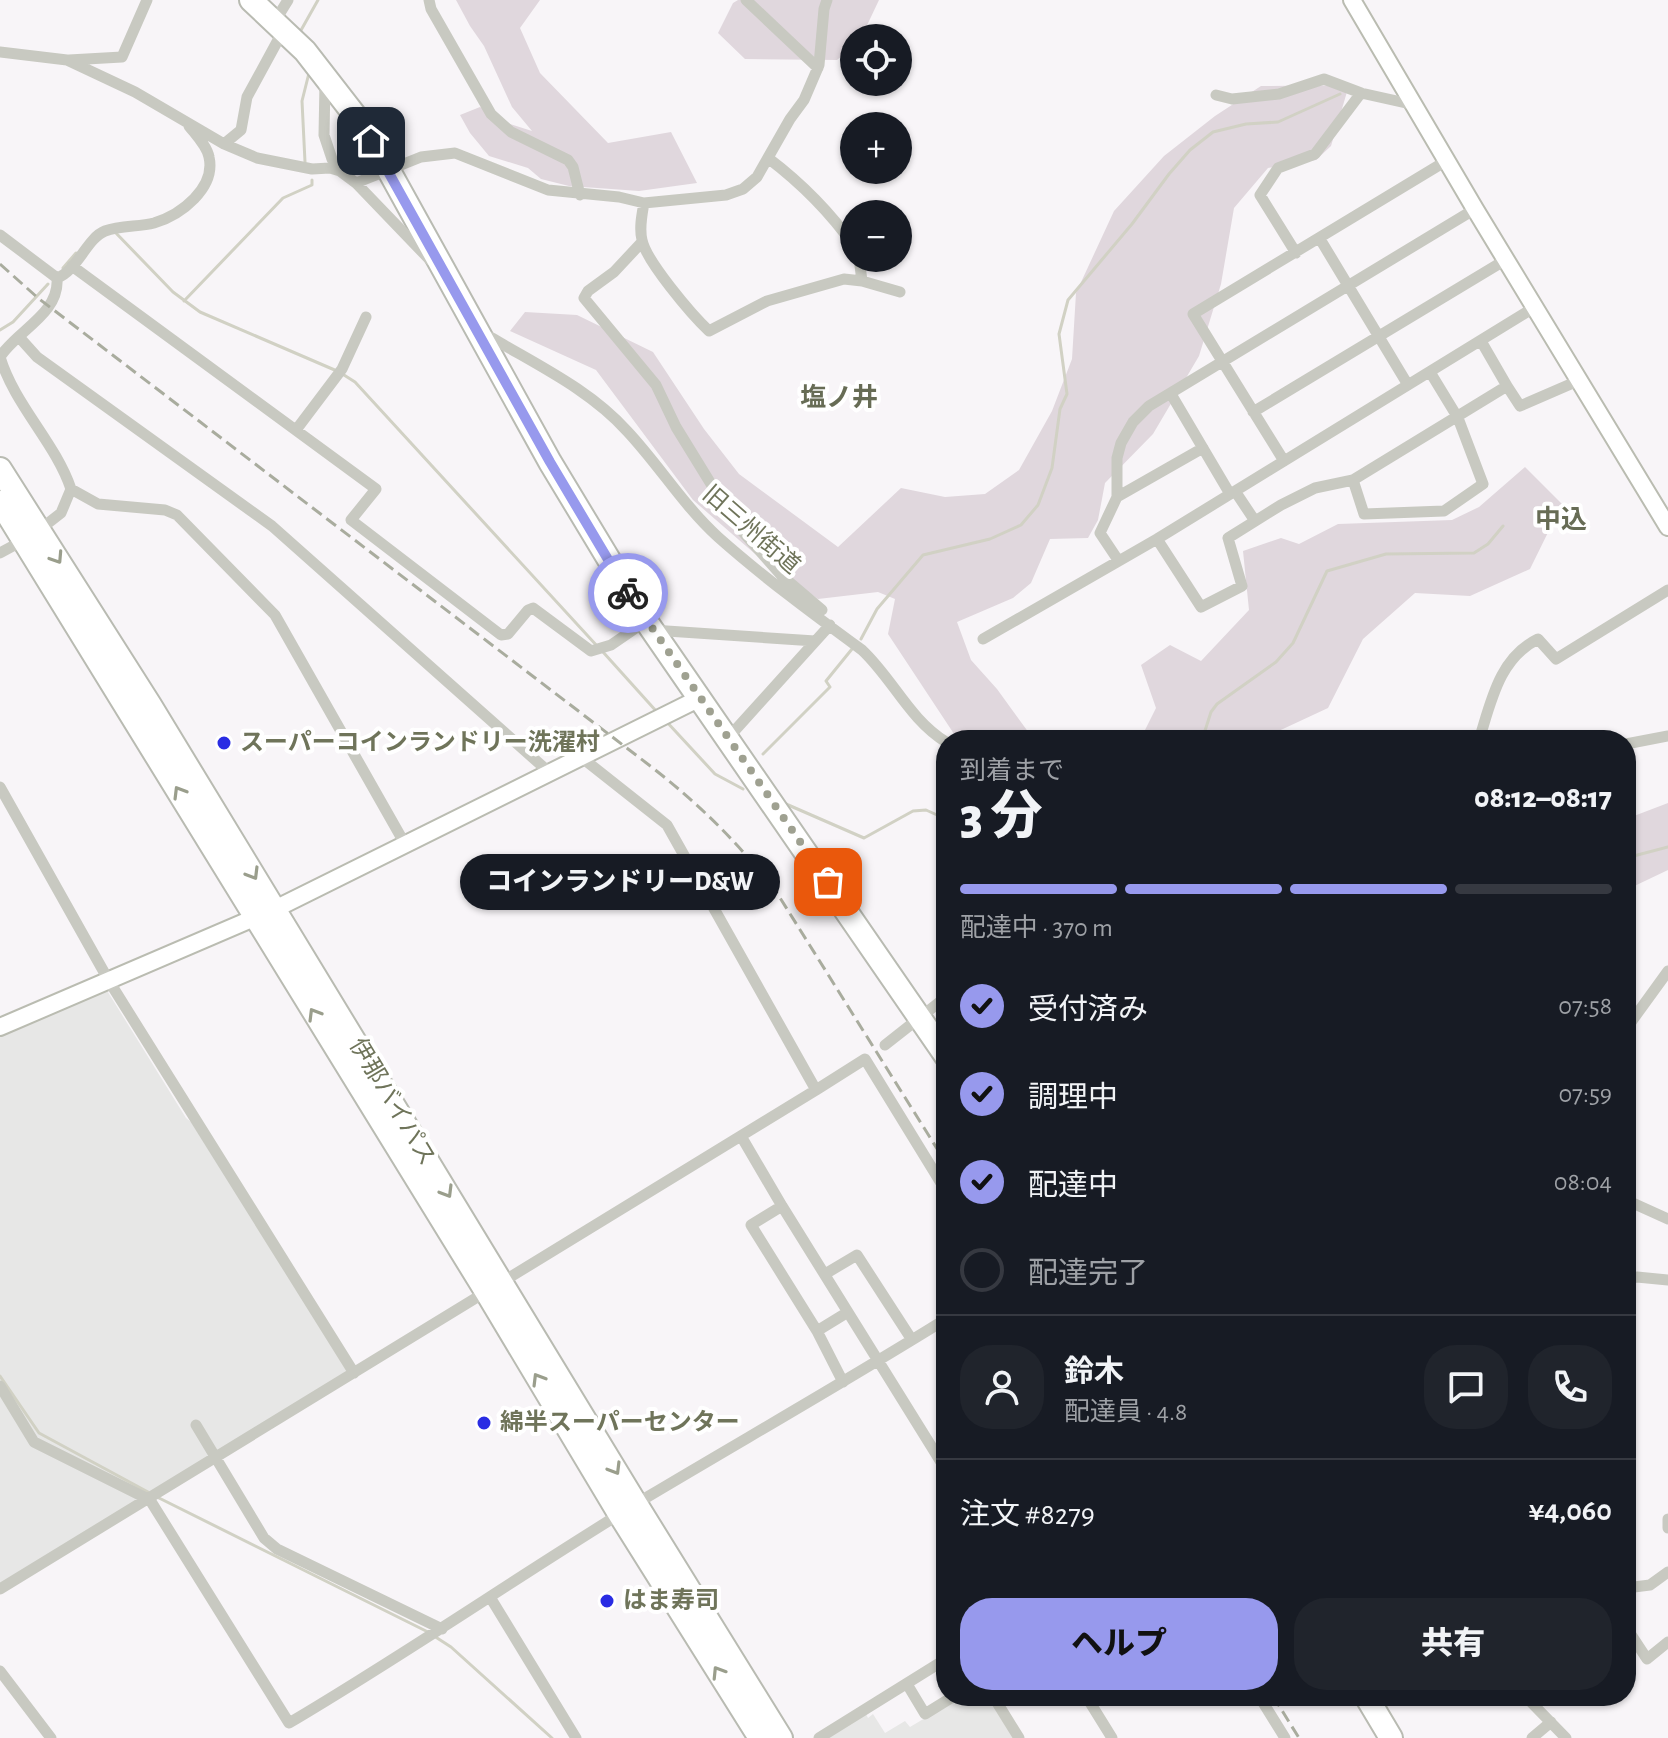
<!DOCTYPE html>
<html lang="ja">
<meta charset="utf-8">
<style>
body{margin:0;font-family:"Alegreya Sans","Noto Sans JP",sans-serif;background:#20242c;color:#f1f3f6;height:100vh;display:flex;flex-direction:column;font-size:30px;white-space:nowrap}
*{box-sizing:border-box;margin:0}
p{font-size:26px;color:#9ea1a6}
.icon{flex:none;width:44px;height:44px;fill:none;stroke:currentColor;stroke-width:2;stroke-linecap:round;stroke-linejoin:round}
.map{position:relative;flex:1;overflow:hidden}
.drawer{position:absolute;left:936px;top:730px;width:700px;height:976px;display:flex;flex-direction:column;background:#171b24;border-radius:32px;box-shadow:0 2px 6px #0004}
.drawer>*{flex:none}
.tools{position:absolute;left:840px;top:24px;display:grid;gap:16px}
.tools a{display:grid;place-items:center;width:72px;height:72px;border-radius:50%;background:#171b24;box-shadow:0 2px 6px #0004;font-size:40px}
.pin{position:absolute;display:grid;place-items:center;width:68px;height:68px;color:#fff;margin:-34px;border-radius:16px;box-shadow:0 4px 12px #0006}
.courier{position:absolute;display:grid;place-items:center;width:80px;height:80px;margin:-40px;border:6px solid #9799ed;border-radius:50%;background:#fff;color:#222;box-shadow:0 2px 10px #0007}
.bubble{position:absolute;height:56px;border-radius:28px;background:#171b24;box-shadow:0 2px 6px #0004;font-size:26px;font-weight:800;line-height:56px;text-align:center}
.summary em{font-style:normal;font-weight:800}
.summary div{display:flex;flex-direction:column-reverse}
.summary{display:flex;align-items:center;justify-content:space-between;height:136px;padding:0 24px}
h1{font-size:52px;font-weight:800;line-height:60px}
.bar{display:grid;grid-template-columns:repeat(4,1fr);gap:12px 8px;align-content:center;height:96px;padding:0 24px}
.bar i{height:10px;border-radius:6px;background:#363941}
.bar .selected{background:#9799ed}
.bar p{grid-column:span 4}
.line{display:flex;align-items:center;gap:20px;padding:0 24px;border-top:2px solid #363941}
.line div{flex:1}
.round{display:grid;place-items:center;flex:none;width:84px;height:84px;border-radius:32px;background:#20242c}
ol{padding:0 24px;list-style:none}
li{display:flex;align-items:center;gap:24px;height:88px}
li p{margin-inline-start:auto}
li .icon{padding:8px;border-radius:50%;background:#9799ed;color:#111;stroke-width:4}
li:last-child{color:#9ea1a6}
li i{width:44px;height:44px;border:4px solid #363941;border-radius:50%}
.primary-button{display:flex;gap:16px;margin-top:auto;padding:16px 24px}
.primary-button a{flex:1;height:92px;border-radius:32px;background:#9799ed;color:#111;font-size:32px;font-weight:800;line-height:92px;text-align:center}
.primary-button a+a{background:#20242c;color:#f1f3f6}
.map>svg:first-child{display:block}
.built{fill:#e7e7e6}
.green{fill:#e0d7dd}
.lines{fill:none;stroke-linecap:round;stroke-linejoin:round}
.stream{stroke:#d1d1c4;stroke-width:3}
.secondary-casing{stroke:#babcb1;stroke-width:20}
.highway-casing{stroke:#b9bbb2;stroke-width:26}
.street{stroke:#c8c9c1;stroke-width:11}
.secondary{stroke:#fff;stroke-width:16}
.highway{stroke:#fff;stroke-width:22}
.rail{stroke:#a9ac9e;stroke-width:3;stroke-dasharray:12 6;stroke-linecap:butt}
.oneway{stroke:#9a9e8c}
.done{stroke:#9fa191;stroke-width:8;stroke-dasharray:0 14.4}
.route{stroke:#9799ed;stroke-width:10}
.poi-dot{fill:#2a2ce3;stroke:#fff;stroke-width:3}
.labels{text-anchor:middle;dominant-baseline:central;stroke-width:8;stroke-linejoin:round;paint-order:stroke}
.street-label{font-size:24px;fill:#6f745a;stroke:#fff}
.poi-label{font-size:24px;font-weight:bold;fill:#6f745a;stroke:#fff;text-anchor:start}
.neighbourhood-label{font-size:26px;font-weight:bold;fill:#676c55;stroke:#fff}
</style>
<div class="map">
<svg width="1668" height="1738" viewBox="0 0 1668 1738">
<rect width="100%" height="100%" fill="#f8f5f8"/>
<!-- built -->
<path class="built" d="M106,989L186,1118L191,1122L350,1371L0,1590V1035Z
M962,1696H988L1014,1738H828L866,1714L868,1718L873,1714L885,1733L905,1721L910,1727Z"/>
<!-- green -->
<path class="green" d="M456,0H540L520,28L540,73L608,143L671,132L697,183L639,191L569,186L541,179L528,168L489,156L470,133L460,115L480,107L510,124L532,131L512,107L484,46L470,26Z
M738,0H879L861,38H854V46L837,60L745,59L718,33L733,3Z
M1349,85L1331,146L1316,160L1268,168L1234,208L1221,284L1199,356L1153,434L1105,483L1098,520L1088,538L1050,539L1031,583L1013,598L957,622L971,660L997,689L1029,733L1048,740H958L888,634L895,599L878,592L818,599L754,553L693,500L596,370L510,331L525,312L577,315L653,352L704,429L739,474L838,547L901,488L945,497L985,494L1019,470L1052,411L1072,359L1076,293L1114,211L1164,156L1215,116L1261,86Z
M1525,467L1562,504L1530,569L1470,596L1415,593L1363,639L1328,708L1259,740H1140L1156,708L1141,665L1170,645L1201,661L1249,610L1243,551L1281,538L1299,544L1338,524L1452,520L1479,507Z
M1668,803V870L1626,890V819Z"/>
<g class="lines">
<!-- stream -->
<path class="stream" d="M300,32L318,0
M305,162L302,101L309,73
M114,231L173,292L200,312L337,371
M63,268L76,253
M184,301L283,198L312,185V180
M0,330L13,322L48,284
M344,375L355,382L598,647
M861,639L877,609L923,555L990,539L1021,525L1038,505L1052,468L1060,409L1067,394L1059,334L1068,300L1132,224L1169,174L1190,150L1213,132L1246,124L1278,122L1340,94
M603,652L657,712
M665,720L715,774L743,789
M1202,740L1211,712L1217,704L1276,662L1293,643L1327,571L1386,554L1474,553L1488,544L1503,526
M763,754L830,687L826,681L852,649
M786,804L864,838L913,811L926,810L946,819
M1626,858L1668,847
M0,1376L39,1433L148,1492
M159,1498L428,1632
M434,1636L451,1647L552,1738"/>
<!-- secondary casing -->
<g class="secondary-casing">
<path id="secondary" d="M1352,0L1475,209L1668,527
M0,1027L275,909L700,698"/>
</g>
<!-- highway casing -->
<g class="highway-casing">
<path id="highway" d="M251,0L305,51L357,118L388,169L550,462L646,621L946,1056
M0,469L150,705L636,1504L781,1738
M0,502L487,1293L620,1515L760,1738
M1366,1696L1391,1738"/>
</g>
<!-- street -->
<path class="street" d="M429,0L431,9L491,114L511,132L568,160L573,167L580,195
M746,0L818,68
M275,21L288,0
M0,52L67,60L135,92L224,144L257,158L312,169L330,168L340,171
M69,60L122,57L147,0
M325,83L324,135L332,159L340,171L356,183L430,260
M1216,95L1232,99L1279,94L1324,79L1361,93
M224,144L241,130L247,97L284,29
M768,158C801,183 830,212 854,246
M356,183L421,157L455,153L548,190L619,197L644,203L726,195L743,189L757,177L790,119L804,100L819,65L824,9L827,0
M644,203C642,214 639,228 642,240C646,261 692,315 709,331L767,301L844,279L862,281L900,292
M0,235L57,278
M1320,239L1408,385
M642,242L614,272L588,291L584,298L656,385L676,427L735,523L782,576L822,610
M1296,253L1260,195L1278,168L1315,154L1361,93L1415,105
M859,258L862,281
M72,266L376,489L351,520L501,635L508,634L528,610L533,608L591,651L611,645L646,621
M481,335L492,338C539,366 590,390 627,431C659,465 683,505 718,537C763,577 813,614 862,650C893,679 909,719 946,742
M19,337L37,357L272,526L550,773
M1481,341L1507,386
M0,357C16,331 60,314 57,278C77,271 87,238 105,231C120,225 139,227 154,223C181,215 216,188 209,157C207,146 196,135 189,126
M0,357C15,406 55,442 71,489L61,513L38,531
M1171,394L1230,494
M1253,412L1507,259
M296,430L342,369L366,317
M1284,461L1193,314L1446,161
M1353,480L1507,386L1520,406L1580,380
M71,489L98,504L165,510L177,515L275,615L405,844
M1235,491L1255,521
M1117,497L1203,448
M1157,539L1201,607L1242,586L1228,538L1281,505L1315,488L1353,480L1364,514L1444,511L1483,484L1458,418L1430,372
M0,553L24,540
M1118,560L1100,533L1117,497V458L1121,443L1133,422L1149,406L1475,209
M652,630L815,641
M983,639L1157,539L1535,307
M728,738L830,625
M1479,740C1491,702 1499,658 1538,639L1556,659L1668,590
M1626,744L1668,736
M0,787L109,981L354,1373
M1626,1029L1668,971
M885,1045L946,997
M816,1090L865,1059L946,1191
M741,1136L782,1206L946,1470
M1626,1200L1668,1219
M782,1206L751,1225L817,1331L843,1382
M825,1274L857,1255L912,1340
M1626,1280L1637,1277L1668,1280
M817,1331L848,1312
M0,1386L34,1442L150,1500L289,1723C411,1651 527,1570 649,1496C748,1437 848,1380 946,1319
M196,1425L264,1538L277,1549L442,1629
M1668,1519V1528
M1626,1588L1650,1585L1668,1572
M0,1589L816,1090L667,825L581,757
M490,1597L576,1738
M1626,1627L1647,1659L1668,1642
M0,1671L51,1738
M907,1684L925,1714L954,1696
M993,1696L1019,1738
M1086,1696L1112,1738
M1259,1696L1285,1738
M1525,1696L1566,1738
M819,1738L946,1659
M1532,1738L1551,1722"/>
<!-- secondary -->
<use href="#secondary" class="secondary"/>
<!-- highway -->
<use href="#highway" class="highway"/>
<!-- rail -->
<path class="rail" d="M0,264L38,298L649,765C698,803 739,843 777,893L946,1163
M1273,1696L1299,1738"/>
</g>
<!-- one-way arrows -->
<defs><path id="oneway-chevron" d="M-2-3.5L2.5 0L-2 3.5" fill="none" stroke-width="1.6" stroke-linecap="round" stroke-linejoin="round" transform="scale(2)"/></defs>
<g class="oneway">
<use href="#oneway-chevron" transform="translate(57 558) rotate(57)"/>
<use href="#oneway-chevron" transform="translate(179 792) rotate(-121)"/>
<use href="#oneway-chevron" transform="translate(253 874) rotate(59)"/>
<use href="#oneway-chevron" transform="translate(314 1014) rotate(-121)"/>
<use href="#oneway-chevron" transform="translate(447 1192) rotate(59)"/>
<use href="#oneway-chevron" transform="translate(538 1379) rotate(-121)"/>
<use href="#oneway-chevron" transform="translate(615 1469) rotate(59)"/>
<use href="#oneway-chevron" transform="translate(718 1672) rotate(-122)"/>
</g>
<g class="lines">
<!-- done -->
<path class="done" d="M628,593L828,882"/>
<!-- route -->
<path class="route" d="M371,141L550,462L628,593"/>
</g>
<!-- markers -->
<g class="poi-dot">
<circle cx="224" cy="743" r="8"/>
<circle cx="484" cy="1423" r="8"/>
<circle cx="607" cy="1601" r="8"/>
</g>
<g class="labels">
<!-- street labels -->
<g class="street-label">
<text transform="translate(751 530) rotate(41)">旧三州街道</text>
<text transform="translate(392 1102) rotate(59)">伊那バイパス</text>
</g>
<!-- poi labels -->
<g class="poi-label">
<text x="240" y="743">スーパーコインランドリー洗濯村</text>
<text x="500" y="1423">綿半スーパーセンター</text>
<text x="623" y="1601">はま寿司</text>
</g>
<!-- neighbourhood labels -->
<g class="neighbourhood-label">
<text x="839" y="398">塩ノ井</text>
<text x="1561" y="520">中込</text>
</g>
</g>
</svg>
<div class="tools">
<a><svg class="icon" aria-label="locate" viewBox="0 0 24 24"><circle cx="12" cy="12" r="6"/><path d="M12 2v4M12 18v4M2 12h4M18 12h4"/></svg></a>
<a>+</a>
<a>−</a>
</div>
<div class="pin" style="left:828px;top:882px;background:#ea580c"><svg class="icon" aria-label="bag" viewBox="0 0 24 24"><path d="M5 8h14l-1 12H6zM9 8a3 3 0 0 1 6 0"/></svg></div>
<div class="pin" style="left:371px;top:141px;background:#1f2937"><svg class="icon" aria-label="home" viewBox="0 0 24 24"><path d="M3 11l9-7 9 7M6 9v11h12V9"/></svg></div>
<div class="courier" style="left:628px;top:593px"><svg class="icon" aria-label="bike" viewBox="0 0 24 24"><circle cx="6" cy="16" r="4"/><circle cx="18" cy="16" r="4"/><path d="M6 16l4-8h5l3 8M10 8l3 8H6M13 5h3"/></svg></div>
<div class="bubble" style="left:460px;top:854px;width:320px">コインランドリーD&amp;W</div>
<section class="drawer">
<div class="summary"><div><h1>3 分</h1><p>到着まで</p></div><em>08:12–08:17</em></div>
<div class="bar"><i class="selected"></i><i class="selected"></i><i class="selected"></i><i></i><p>配達中 · 370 m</p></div>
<ol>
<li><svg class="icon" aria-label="check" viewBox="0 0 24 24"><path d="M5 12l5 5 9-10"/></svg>受付済み<p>07:58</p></li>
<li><svg class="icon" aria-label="check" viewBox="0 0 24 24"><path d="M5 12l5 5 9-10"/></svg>調理中<p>07:59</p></li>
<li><svg class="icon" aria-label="check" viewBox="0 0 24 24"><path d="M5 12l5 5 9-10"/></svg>配達中<p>08:04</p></li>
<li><i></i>配達完了</li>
</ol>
<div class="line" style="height:144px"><a class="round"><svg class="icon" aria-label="person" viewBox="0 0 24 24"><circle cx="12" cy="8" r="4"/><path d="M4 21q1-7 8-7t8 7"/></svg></a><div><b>鈴木</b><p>配達員 · 4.8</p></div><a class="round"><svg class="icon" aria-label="chat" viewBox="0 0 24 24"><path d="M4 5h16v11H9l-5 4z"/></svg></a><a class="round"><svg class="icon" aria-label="phone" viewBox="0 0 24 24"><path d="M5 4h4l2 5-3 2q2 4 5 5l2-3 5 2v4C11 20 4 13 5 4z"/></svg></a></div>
<div class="line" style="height:104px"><div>注文 #8279</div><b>¥4,060</b></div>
<div class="primary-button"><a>ヘルプ</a><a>共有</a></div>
</section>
</div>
